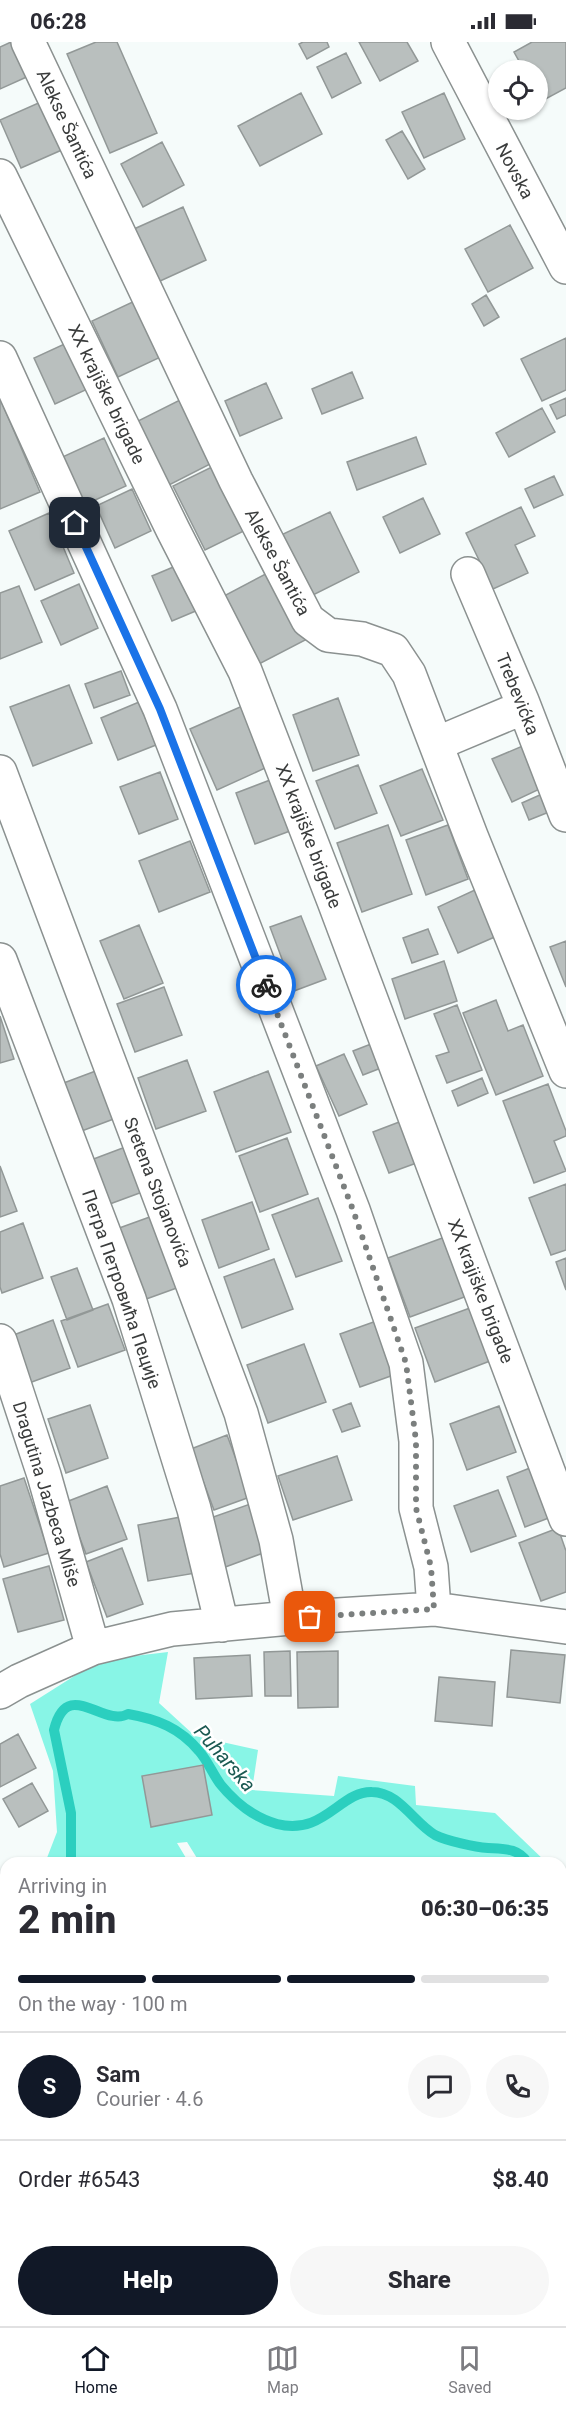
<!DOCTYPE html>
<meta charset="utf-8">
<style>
body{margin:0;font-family:Roboto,sans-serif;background:#f7f7f7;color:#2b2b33;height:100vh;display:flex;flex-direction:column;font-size:22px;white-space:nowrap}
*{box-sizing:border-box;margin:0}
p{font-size:20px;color:#7c7c81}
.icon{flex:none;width:33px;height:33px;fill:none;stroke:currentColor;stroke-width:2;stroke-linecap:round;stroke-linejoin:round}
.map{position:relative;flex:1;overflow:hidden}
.sheet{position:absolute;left:0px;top:1815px;width:567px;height:470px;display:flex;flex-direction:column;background:#fff;border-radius:18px 18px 0 0;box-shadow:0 2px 4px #0004}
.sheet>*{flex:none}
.buttons{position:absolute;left:488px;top:18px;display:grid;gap:12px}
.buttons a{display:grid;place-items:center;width:60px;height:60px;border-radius:50%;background:#fff;box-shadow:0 2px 4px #0004;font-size:30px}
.pin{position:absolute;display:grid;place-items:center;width:51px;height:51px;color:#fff;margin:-26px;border-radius:12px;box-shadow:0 3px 9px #0006}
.courier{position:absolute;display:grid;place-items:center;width:60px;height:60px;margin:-30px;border:4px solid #1a73e8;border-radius:50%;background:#fff;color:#222;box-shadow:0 2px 8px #0007}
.headline em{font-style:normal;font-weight:800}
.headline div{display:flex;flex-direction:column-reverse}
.headline{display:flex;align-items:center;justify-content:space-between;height:102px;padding:0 18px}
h1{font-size:39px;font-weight:800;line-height:45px}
.bar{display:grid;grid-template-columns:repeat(4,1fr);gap:9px 6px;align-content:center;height:72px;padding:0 18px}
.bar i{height:8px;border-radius:4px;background:#e1e1e2}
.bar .on{background:#111827}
.bar p{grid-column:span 4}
.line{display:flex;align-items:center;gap:15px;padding:0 18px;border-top:2px solid #e1e1e2}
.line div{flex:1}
.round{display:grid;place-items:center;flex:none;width:63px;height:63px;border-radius:32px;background:#f7f7f7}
.primary-button{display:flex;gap:12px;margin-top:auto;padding:12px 18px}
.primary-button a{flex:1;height:69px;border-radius:36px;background:#111827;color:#fff;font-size:24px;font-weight:800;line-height:69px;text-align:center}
.primary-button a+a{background:#f7f7f7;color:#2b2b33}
.status{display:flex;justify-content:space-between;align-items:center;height:42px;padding:0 30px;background:#fff;direction:ltr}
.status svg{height:16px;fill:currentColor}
.tabs{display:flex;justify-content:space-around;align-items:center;height:84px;border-top:2px solid #e1e1e2;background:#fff;font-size:16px;color:#7c7c81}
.tabs a{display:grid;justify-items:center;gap:3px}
.tabs .on{color:#111827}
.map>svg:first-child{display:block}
.green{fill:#88f5e6}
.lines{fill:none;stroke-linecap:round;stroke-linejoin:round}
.stream{stroke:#2bcfbf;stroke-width:10}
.building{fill:#b9bfbe;stroke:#929897;stroke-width:1.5}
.minor-casing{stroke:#8b9190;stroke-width:36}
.minor{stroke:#fff;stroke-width:33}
.done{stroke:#7b7f7e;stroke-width:6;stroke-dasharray:0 10.8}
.route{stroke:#1a73e8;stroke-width:8}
.labels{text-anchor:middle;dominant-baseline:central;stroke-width:5;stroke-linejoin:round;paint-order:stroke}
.street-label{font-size:18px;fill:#3a3c3c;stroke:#fff}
.water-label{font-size:20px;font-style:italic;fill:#1b5952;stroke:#fff}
</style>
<div class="status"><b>06:28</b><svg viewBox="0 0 49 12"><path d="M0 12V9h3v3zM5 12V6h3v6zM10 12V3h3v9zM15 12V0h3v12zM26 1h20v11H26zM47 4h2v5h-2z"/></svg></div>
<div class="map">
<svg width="566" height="2284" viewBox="0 0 566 2284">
<rect width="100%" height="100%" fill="#f5fbfa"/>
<!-- green -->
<path class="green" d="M168,1610L159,1661L195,1694L258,1708L252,1748L334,1754L338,1734L415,1744L416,1763L495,1771L547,1821H200L187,1800L177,1801L189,1821H45L57,1790L53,1729L30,1662L87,1626L126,1615Z
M561,1833L566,1835V1955L561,1953Z"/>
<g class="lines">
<!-- stream -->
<path class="stream" d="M71,1821V1771L54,1688C67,1634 103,1686 128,1672C157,1677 180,1686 199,1709C208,1719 213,1733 221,1743C235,1760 255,1776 277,1782C324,1794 340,1749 372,1750C399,1750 414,1781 435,1793C447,1799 475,1805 488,1806C505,1807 518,1806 528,1821
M0,1878L6,1879
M561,1897L566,1904"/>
</g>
<!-- building -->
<path class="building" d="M11,0H17L31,33L0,47V5Z
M96,0H117L157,91L110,111L67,12Z
M303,0H327L329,5L307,17L299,2Z
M359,0H407L418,19L380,39Z
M532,0H566V46L540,60L537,54V28H524L514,10Z
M346,11L361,41L332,56L317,25Z
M301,51L322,92L260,124L238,84Z
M444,51L465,97L424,116L402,70Z
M43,59L64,107L21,126L0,78Z
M402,89L425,127L408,137L386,98Z
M162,100L184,143L143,165L121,122Z
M183,165L206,218L158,240L134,187Z
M510,183L533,226L488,250L465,207Z
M486,253L499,275L484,284L472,262Z
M139,257L165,313L118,335L92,279Z
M566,296V348L542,359L521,317Z
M71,299L92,345L55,362L34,316Z
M352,330L363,356L322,372L312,347Z
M266,341L282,376L240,394L225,359Z
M188,354L220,417L169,443L138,379Z
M0,356L40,450L0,467Z
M566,356V373L557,377L550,363Z
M542,366L555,390L509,415L496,391Z
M416,395L426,422L357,448L347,420Z
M104,396L126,444L80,465L58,417Z
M222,420L254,484L205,508L173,444Z
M554,434L563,453L534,466L525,447Z
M132,447L151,489L115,506L96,464Z
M423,456L440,492L400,511L383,475Z
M521,465L535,494L515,503L528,531L493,547L466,491Z
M330,470L359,530L311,554L281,493Z
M49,471L74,531L35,548L9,489Z
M178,523L198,568L172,579L152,534Z
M277,526L313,594L257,623L222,555Z
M79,542L98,586L61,603L41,559Z
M19,544L42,600L0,617V551Z
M121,629L130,653L94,666L85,642Z
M69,643L92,701L33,724L10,665Z
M338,656L359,713L313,729L293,673Z
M139,660L156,703L118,718L101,676Z
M247,662L274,722L217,748L190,687Z
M525,703L544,745L512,760L492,717Z
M358,723L377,771L335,787L316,739Z
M422,727L443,778L401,794L380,744Z
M160,730L178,777L139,792L120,745Z
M270,738L290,789L255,802L236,751Z
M542,752L549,770L529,778L522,761Z
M388,783L412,852L362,870L337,801Z
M448,783L468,837L426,853L406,798Z
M190,799L210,850L159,870L139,819Z
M477,847L497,894L458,911L438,865Z
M301,874L326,937L294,949L270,885Z
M139,883L163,941L124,957L100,899Z
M428,887L438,912L412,921L403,896Z
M566,899V945L550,905Z
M444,919L457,959L405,977L392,937Z
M164,945L182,993L135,1010L117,962Z
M496,958L508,989L523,983L543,1034L496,1053L463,971Z
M457,963L482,1028L447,1041L436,1014L449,1010L434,972Z
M0,974L14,1017L0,1021Z
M371,1002L381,1026L363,1033L353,1009Z
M344,1012L367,1062L339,1074L316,1024Z
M187,1018L206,1069L156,1087L138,1036Z
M101,1027L119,1075L71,1093L53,1045Z
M268,1029L291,1090L236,1110L214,1050Z
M482,1036L488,1051L458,1064L452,1049Z
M548,1042L566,1089V1094L554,1099L566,1129L534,1141L503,1059Z
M407,1077L422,1119L389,1131L373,1090Z
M287,1096L308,1152L260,1170L239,1114Z
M128,1104L145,1149L99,1166L83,1121Z
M0,1124L17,1169L0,1175Z
M566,1142V1208L551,1213L529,1156Z
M318,1156L342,1219L296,1235L272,1173Z
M252,1160L269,1207L219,1226L202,1178Z
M158,1172L185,1243L138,1260L111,1189Z
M23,1181L43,1236L2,1251L0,1245V1190Z
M445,1195L467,1254L410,1275L388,1216Z
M566,1216V1248L556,1220Z
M274,1217L293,1267L242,1286L224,1235Z
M77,1226L93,1268L67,1278L51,1235Z
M108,1262L125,1308L78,1325L61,1279Z
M470,1266L490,1319L435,1340L415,1286Z
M382,1277L402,1330L360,1345L340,1292Z
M53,1278L70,1326L29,1341L11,1294Z
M304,1302L326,1360L268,1381L247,1323Z
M351,1361L360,1384L342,1390L333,1368Z
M90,1363L108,1416L66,1431L48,1377Z
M499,1364L516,1410L467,1428L450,1382Z
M227,1393L250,1455L214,1468L191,1407Z
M337,1414L352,1458L293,1478L278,1434Z
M535,1424L554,1474L525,1485L507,1435Z
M24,1436L49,1511L4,1525L0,1512V1444Z
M107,1444L127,1497L86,1512L66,1460Z
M498,1448L516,1494L471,1510L454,1464Z
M256,1460L274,1507L220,1527L202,1479Z
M186,1474L196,1531L148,1539L138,1483Z
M558,1486L566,1509V1550L541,1559L519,1501Z
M122,1506L143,1562L107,1575L86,1520Z
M49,1524L64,1578L18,1590L3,1537Z
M511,1608L565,1613L560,1661L507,1655Z
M290,1609L291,1654H265L264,1610Z
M338,1609V1665L298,1666L297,1610Z
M250,1613L252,1654L196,1657L194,1616Z
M439,1635L495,1640L492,1684L435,1679Z
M18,1692L36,1726L0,1745V1702Z
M203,1723L212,1773L151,1785L142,1734Z
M32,1741L48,1769L19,1785L3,1757Z
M6,1940V2005L0,2006V1941Z
M564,1962L566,1963V2018L561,2016V1969Z
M566,2116V2141L561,2138V2123Z
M562,2202L566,2206V2266L561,2262Z
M243,2278H293L292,2284H242Z
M422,2278H453L467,2284H419Z"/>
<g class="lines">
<!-- minor casing -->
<g class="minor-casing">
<path id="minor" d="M28,0L236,439L308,578L328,593L362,597L393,608L409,632L471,794L566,1029
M448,0L566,225
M0,134L173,488L245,629L334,859L566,1477
M0,316L160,667L353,1168L406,1321L416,1399V1466L431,1525L434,1567
M468,532L522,659L566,773
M436,702L524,665
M0,730L241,1371L276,1498L290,1576
M0,918L129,1257L194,1467L222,1583
M0,1299L44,1433L93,1606
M0,1650L19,1639L93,1606L172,1587L290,1576L434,1567L566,1585
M485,2278L490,2284
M150,2284L151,2278"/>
</g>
<!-- minor -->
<use href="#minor" class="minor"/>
</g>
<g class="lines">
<!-- done -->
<path class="done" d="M266,943L353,1168L406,1321L416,1399V1466L431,1525L434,1567L310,1575"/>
<!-- route -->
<path class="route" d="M75,481L160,667L266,943"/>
</g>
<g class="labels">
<!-- street labels -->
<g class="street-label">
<text transform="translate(67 82) rotate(65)">Alekse Šantića</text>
<text transform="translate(515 129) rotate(62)">Novska</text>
<text transform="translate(107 352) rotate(64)">XX krajiške brigade</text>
<text transform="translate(278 520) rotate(62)">Alekse Šantića</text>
<text transform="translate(518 652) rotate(68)">Trebevićka</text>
<text transform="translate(309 794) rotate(69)">XX krajiške brigade</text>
<text transform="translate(158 1150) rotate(69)">Sretena Stojanovića</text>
<text transform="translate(122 1247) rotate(71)">Петра Петровића Пеције</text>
<text transform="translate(481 1249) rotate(69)">XX krajiške brigade</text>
<text transform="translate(47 1452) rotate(73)">Dragutina Jazbeca Miše</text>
</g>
<!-- water labels -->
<g class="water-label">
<text transform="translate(225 1716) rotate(49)">Puharska</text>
</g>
</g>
</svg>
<div class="buttons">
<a><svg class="icon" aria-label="locate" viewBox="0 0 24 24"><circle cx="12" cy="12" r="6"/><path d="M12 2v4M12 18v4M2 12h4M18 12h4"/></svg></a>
</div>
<div class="pin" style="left:310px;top:1575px;background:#ea580c"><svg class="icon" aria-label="bag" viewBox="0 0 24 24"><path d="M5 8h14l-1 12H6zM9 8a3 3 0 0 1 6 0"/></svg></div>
<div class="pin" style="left:75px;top:481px;background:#1f2937"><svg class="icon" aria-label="home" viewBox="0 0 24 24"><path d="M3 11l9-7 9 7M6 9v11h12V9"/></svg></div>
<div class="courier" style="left:266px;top:943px"><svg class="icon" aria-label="bike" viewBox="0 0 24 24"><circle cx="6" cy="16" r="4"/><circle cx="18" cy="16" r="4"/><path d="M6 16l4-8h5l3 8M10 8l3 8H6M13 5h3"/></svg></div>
<section class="sheet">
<div class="headline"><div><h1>2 min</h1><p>Arriving in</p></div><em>06:30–06:35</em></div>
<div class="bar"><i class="on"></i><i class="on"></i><i class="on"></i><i></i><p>On the way · 100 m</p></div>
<div class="line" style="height:108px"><b class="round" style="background:#111827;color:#fff">S</b><div><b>Sam</b><p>Courier · 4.6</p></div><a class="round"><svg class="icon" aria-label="chat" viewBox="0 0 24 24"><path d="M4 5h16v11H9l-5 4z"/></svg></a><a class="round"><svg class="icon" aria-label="phone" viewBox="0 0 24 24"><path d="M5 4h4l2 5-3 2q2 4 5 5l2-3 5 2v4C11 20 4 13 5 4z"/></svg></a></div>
<div class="line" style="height:78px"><div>Order #6543</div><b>$8.40</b></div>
<div class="primary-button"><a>Help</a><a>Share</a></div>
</section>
</div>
<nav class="tabs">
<a class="on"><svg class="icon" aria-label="home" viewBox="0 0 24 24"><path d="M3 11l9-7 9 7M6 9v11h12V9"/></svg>Home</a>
<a><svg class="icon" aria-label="map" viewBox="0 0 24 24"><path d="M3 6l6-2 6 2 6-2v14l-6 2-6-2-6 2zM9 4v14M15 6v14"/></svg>Map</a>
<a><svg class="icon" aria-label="saved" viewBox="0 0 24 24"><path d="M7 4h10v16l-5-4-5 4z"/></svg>Saved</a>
</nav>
